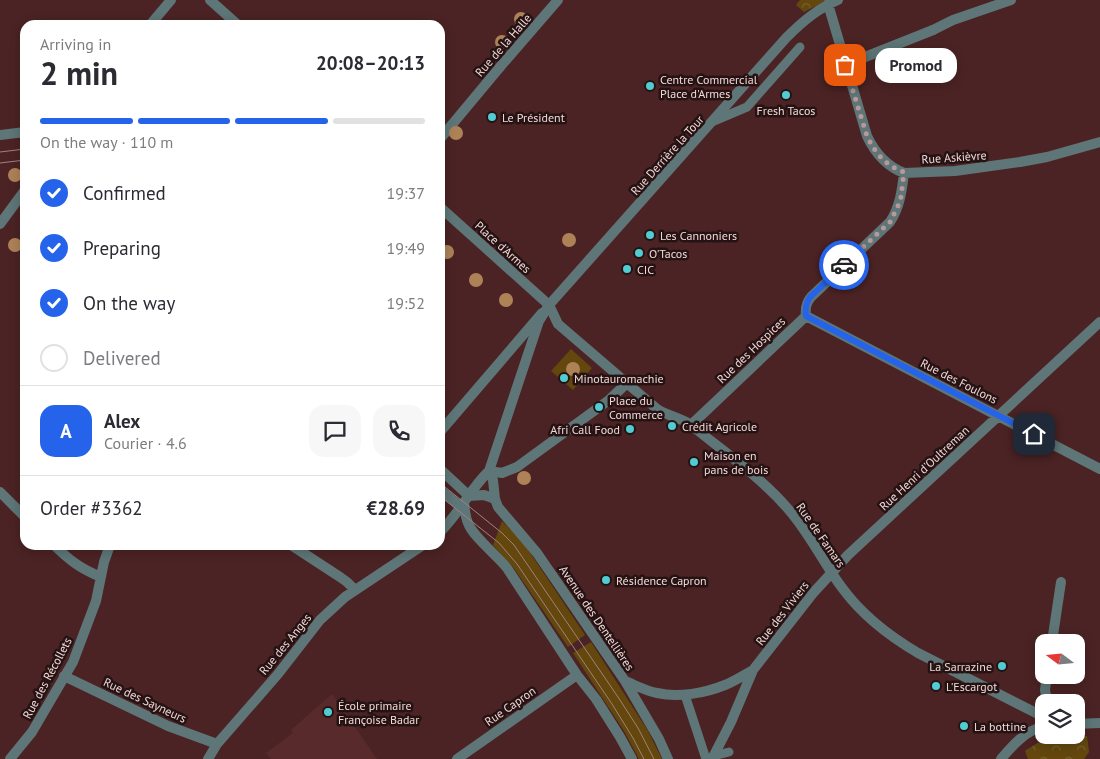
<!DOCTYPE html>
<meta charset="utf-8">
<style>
body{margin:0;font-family:"PT Sans",sans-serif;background:#f7f7f7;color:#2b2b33;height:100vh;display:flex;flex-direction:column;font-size:19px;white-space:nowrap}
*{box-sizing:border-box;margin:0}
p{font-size:16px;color:#7c7c81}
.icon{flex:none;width:28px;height:28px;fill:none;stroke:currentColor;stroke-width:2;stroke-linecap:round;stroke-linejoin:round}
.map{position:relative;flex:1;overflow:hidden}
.side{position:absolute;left:20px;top:20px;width:425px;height:530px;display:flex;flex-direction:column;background:#fff;border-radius:15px;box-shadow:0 2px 12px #0003}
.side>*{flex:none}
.needle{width:32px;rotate:286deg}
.buttons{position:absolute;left:1035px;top:634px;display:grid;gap:10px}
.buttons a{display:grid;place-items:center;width:50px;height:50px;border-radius:10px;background:#fff;box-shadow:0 2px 12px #0003;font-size:25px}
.pin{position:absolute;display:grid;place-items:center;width:42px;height:42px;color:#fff;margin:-21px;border-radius:10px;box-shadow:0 2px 8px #0006}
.courier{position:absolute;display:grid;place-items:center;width:50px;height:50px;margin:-25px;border:4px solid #2563eb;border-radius:50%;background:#fff;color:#222;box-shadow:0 1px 6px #0007}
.bubble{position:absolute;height:35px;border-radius:15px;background:#fff;box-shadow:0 2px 12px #0003;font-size:16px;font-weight:600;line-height:35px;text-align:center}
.overview em{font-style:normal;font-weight:600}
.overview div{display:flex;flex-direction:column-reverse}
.overview{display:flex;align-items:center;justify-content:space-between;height:85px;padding:0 20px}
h1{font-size:32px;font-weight:600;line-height:38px}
.bar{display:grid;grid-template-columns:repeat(4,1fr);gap:8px 5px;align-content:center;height:60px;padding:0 20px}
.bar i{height:6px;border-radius:4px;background:#e1e1e2}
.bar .selected{background:#2563eb}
.bar p{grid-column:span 4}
.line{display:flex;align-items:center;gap:12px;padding:0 20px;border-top:1px solid #e1e1e2}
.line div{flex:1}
.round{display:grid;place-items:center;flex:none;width:52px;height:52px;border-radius:15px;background:#f7f7f7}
ol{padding:0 20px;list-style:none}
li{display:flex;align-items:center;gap:15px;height:55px}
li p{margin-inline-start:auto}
li .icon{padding:5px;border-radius:50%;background:#2563eb;color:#fff;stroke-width:4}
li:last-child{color:#7c7c81}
li i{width:28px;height:28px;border:2px solid #e1e1e2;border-radius:50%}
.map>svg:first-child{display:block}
.built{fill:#592a2b}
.green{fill:#63470d}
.park{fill:url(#park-crowns)}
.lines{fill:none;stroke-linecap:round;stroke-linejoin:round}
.service{stroke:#5e7677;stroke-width:9}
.pedestrian{stroke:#5e7677;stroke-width:10}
.minor{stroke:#5e7677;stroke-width:10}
.tram{stroke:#a28081;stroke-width:1}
.tree{fill:#ae8257}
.done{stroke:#b89898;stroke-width:5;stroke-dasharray:0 9}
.route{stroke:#2563eb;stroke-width:6}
.poi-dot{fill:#51ccd2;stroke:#251313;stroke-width:2}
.labels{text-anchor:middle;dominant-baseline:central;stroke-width:5;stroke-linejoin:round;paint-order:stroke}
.street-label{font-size:12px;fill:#f3d7d7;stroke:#251313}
.poi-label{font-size:12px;fill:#f3d7d7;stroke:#251313;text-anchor:start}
</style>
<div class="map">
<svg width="1100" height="759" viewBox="0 0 1100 759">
<defs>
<pattern id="park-crowns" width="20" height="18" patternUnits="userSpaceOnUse" patternTransform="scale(1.25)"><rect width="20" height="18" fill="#63470d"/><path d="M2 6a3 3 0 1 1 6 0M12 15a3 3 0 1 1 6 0" fill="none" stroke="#7a6130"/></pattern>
</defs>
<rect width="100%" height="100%" fill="#4b2324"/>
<!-- built -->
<path class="built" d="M332,694L377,759H271L266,753L293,733L291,730Z"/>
<!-- green -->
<path class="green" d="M571,349L592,368L573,390L551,371Z
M502,521L517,536L527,548L585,635L568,647L513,567L493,545Z
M591,642L648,731L662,759H639L624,731L573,653Z"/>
<!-- park -->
<path class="park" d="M800,0H828L804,12L796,5Z
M1087,736L1089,752L1084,759H1028L1025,751L1039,742Z"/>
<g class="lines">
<!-- service -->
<path class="service" d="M714,121L747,107L800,47
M685,695L706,759
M713,756L729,752"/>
<!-- pedestrian -->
<path class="pedestrian" d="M210,0L238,25
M845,65L933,30
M440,139L500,67
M440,207L549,305L558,324L657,409C668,416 681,418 691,425C724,452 762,478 789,510C810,534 824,564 843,589C863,616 889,636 918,653L1044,717
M440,432L542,313
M440,469L469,496
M489,471L502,473L517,467L609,400L627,383
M440,490L461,507
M1052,642L1061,582
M1047,702L1045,690L1047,675"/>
<!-- minor -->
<path class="minor" d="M828,4L867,136C875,153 886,166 904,173L955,171L1020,162L1047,157L1100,142
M150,25L171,0
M933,30L953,20L1011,0
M500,67L558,0
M0,135L25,132
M0,224L25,190
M806,316L1100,469
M806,316C805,308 806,303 811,297L890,222C900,207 902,190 904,173
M691,425L806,316
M489,471L493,480L495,499L498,507L537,553L625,681L659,739L668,759
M0,492L25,517
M469,496L484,495L495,499
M464,503C465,509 465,516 468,523C473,537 497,555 507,568L577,675L596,699L620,737L632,759
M440,532C459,514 470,489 489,471L539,321L549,305L786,38C802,22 817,9 838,0
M54,545C69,560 81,569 101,577
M291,545L340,577L347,582L355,590
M64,676L168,726L217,744
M625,681C635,685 646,691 657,693C679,698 705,693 725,685C735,681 744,675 753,670
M1076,724L1100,723
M10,759L32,732L73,662L96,601L104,562L110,545
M208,759L217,744L278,674L320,620L345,597L423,545
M457,759L577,675
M712,759L731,722L753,670L814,592L848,555L1100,322
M1001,759C1013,745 1025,731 1044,726"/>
<!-- tram -->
<path class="tram" d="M0,152L25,149
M0,163L25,160
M440,483L502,533L514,545L618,697L638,728L654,759
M440,496L499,543L517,564L612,704L633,738L644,759"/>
</g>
<!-- trees -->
<g class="tree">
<circle cx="521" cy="19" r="7"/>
<circle cx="502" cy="42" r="7"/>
<circle cx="456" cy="133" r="7"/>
<circle cx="15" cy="175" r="7"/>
<circle cx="569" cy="240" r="7"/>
<circle cx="15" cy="245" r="7"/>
<circle cx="447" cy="252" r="7"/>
<circle cx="476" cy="280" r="7"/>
<circle cx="506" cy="300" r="7"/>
<circle cx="573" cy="369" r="7"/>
<circle cx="524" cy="478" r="7"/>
</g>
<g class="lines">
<!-- done -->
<path class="done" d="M844,265L890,222L898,206L901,197L904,172C886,166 875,153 867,136L845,65"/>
<!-- route -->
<path class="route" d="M844,265L810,297C806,303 805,308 806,316L1034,434"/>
</g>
<!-- markers -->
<g class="poi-dot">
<circle cx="650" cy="86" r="5"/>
<circle cx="786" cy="95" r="5"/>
<circle cx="492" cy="117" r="5"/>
<circle cx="650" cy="235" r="5"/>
<circle cx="639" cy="253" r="5"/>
<circle cx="627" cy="269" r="5"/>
<circle cx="564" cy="378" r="5"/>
<circle cx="599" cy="407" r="5"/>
<circle cx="672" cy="426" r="5"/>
<circle cx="630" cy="429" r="5"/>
<circle cx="694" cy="462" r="5"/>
<circle cx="606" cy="580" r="5"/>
<circle cx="1002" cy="666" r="5"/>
<circle cx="936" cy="686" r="5"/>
<circle cx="328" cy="712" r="5"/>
<circle cx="964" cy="726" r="5"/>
</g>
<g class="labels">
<!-- street labels -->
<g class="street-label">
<text transform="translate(503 45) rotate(-49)">Rue de la Halle</text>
<text transform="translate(667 155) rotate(-48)">Rue Derrière la Tour</text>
<text transform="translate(954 157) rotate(-4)">Rue Askièvre</text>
<text transform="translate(503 247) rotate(42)">Place d'Armes</text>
<text transform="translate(751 350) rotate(-44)">Rue des Hospices</text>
<text transform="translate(959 381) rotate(27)">Rue des Foulons</text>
<text transform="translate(924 468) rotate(-43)">Rue Henri d'Oultreman</text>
<text transform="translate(821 535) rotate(55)">Rue de Famars</text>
<text transform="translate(782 613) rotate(-52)">Rue des Viviers</text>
<text transform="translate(597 618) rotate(56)">Avenue des Dentellières</text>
<text transform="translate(285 644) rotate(-51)">Rue des Anges</text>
<text transform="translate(47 678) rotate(-62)">Rue des Récollets</text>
<text transform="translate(145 700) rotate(25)">Rue des Sayneurs</text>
<text transform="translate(510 706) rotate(-35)">Rue Capron</text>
</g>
<!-- poi labels -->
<g class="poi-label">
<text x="660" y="79">Centre Commercial<tspan x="660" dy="14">Place d'Armes</tspan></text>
<text x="786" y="110" text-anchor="middle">Fresh Tacos</text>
<text x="502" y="117">Le Président</text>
<text x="660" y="235">Les Cannoniers</text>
<text x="649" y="253">O'Tacos</text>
<text x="637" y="269">CIC</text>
<text x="574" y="378">Minotauromachie</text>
<text x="609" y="400">Place du<tspan x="609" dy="14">Commerce</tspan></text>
<text x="682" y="426">Crédit Agricole</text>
<text x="620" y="429" text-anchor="end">Afri Call Food</text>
<text x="704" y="455">Maison en<tspan x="704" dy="14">pans de bois</tspan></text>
<text x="616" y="580">Résidence Capron</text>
<text x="992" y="666" text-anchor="end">La Sarrazine</text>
<text x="946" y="686">L'Escargot</text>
<text x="338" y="705">École primaire<tspan x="338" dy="14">Françoise Badar</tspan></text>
<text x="974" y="726">La bottine</text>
</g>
</g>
</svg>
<div class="buttons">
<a><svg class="needle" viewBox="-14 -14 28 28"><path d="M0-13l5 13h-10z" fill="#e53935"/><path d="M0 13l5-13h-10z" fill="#7c7c81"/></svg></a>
<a><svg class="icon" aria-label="layers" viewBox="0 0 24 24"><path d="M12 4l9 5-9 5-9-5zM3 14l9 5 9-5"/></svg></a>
</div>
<div class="pin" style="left:845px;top:65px;background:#ea580c"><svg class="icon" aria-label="bag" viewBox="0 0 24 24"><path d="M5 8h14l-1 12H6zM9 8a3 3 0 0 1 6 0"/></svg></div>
<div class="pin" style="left:1034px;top:434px;background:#1f2937"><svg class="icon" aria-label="home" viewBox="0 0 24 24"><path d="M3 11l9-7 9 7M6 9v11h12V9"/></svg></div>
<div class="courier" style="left:844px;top:265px"><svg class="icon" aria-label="car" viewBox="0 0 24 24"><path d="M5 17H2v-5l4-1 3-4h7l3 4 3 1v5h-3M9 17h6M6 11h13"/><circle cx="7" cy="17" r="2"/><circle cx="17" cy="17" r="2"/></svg></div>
<div class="bubble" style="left:875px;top:48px;width:82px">Promod</div>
<section class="side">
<div class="overview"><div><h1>2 min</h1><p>Arriving in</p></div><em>20:08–20:13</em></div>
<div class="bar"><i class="selected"></i><i class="selected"></i><i class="selected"></i><i></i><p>On the way · 110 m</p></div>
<ol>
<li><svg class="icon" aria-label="check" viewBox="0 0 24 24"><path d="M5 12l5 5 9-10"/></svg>Confirmed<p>19:37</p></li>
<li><svg class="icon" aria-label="check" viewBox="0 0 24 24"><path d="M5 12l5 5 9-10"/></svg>Preparing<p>19:49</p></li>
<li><svg class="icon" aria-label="check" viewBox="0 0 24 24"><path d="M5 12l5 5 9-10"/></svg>On the way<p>19:52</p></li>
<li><i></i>Delivered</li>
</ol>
<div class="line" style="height:90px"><b class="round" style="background:#2563eb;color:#fff">A</b><div><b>Alex</b><p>Courier · 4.6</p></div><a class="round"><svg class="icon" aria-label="chat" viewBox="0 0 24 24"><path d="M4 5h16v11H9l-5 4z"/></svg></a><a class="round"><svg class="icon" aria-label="phone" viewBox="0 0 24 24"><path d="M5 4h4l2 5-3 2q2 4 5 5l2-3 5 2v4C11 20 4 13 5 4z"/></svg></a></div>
<div class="line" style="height:65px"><div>Order #3362</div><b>€28.69</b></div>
</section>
</div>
